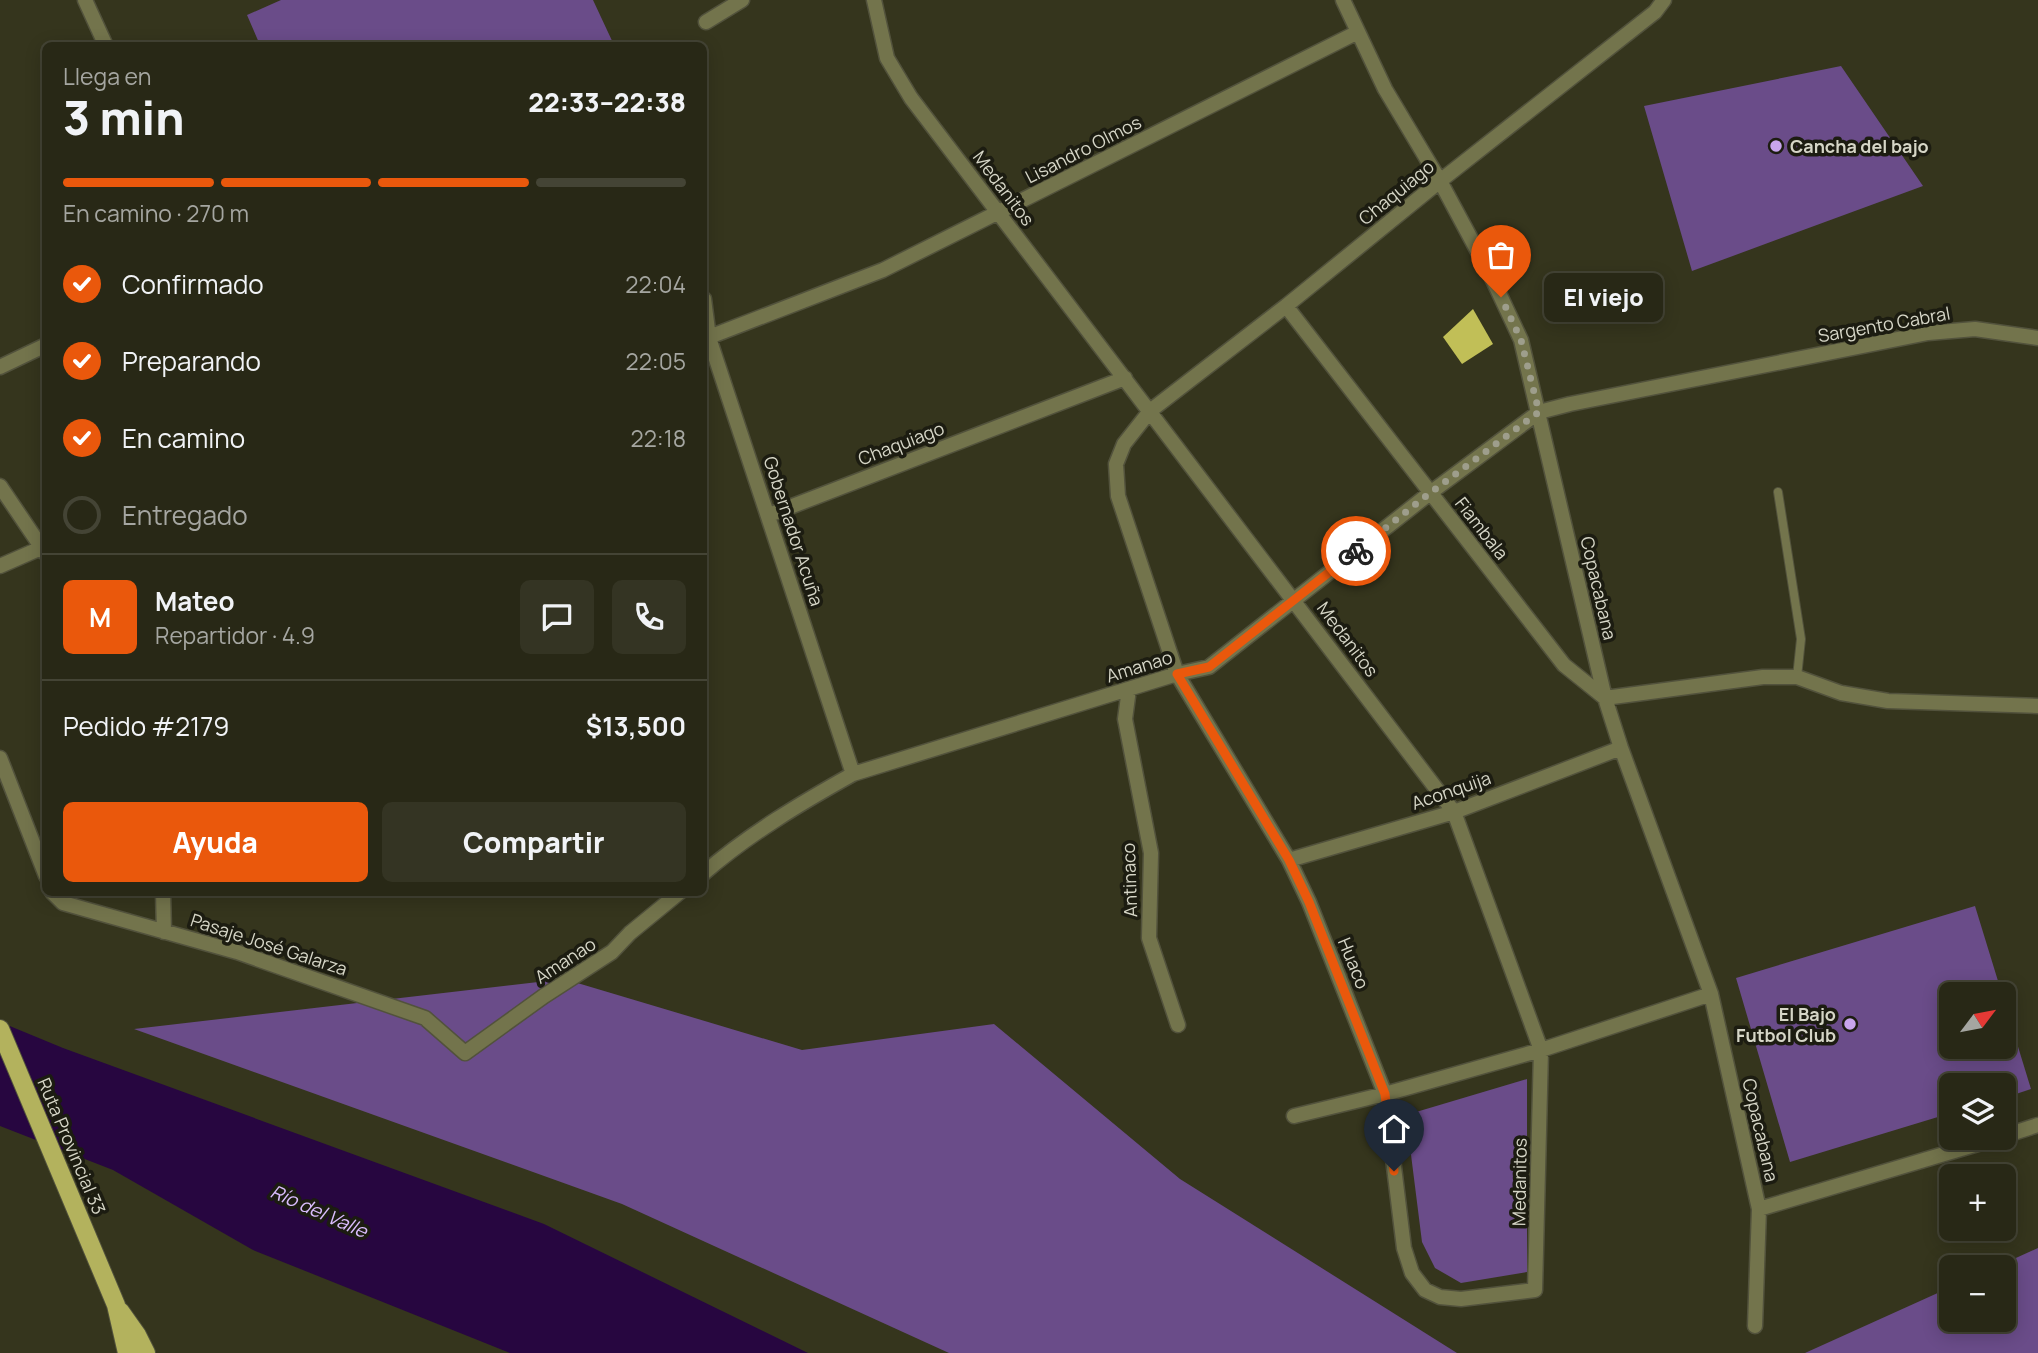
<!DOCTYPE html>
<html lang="es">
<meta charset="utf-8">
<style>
body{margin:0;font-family:Manrope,sans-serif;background:#343423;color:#f1f3f6;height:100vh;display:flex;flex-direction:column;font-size:26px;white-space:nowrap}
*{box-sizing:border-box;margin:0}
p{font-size:23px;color:#a5a6a1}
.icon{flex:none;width:38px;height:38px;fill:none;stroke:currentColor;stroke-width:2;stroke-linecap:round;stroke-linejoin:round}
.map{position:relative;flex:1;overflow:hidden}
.panel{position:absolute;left:42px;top:42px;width:665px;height:854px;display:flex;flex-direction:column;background:#282816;border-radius:10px;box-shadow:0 4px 18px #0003,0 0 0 2px #444435}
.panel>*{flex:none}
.needle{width:46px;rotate:58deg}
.fabs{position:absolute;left:1939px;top:982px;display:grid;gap:14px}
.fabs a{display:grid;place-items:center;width:77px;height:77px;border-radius:10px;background:#282816;box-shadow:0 4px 18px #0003,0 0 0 2px #444435;font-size:35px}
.pin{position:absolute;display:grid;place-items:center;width:60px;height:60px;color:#fff;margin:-72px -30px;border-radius:50% 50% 50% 0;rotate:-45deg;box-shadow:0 0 7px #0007}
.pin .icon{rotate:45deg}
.courier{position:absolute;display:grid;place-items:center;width:70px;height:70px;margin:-35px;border:5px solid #ea580c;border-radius:50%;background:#fff;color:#222;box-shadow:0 2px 9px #0007}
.bubble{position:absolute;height:49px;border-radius:10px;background:#282816;box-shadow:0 4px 18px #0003,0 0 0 2px #444435;font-size:23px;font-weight:800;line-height:49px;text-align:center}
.summary em{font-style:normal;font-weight:800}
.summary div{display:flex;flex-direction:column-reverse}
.summary{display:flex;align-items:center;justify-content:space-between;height:119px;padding:0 21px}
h1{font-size:46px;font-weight:800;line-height:52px}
.bar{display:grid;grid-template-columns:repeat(4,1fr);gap:10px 7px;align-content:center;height:84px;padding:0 21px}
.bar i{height:9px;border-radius:5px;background:#444435}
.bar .current{background:#ea580c}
.bar p{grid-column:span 4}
.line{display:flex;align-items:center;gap:18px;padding:0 21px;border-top:2px solid #444435}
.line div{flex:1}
.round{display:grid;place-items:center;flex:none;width:74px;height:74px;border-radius:10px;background:#343423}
ol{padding:0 21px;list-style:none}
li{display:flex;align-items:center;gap:21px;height:77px}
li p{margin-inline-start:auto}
li .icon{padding:7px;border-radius:50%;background:#ea580c;color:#fff;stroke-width:4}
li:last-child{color:#a5a6a1}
li i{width:38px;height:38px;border:4px solid #444435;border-radius:50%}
.button{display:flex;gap:14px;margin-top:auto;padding:14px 21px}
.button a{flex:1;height:80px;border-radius:10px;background:#ea580c;color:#fff;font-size:28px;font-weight:800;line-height:80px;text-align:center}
.button a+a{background:#343423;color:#f1f3f6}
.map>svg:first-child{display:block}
.green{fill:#6a4c89}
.water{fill:#270640}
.building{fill:#c1bf57}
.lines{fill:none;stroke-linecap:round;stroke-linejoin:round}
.service-casing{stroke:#52523c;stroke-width:10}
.minor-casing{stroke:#52523c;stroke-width:17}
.primary-casing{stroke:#52523c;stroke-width:20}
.service{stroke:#73744c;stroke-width:8}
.minor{stroke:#73744c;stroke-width:14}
.primary{stroke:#b3b25d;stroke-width:18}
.done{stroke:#9e9e8c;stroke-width:7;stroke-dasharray:0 12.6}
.route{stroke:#ea580c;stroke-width:9}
.poi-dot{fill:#c8a5ee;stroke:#1c1c11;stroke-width:2.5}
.labels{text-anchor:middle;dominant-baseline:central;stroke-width:7;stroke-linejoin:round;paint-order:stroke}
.poi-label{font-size:18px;font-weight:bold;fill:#d6d6c7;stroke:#1c1c11;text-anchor:start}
.street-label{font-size:18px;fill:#d6d6c7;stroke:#1c1c11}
.water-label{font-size:19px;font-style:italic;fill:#dabcfd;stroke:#1c1c11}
</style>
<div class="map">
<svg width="2038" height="1353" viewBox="0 0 2038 1353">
<rect width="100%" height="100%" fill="#35351d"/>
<!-- green -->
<path class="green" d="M281,0H593L614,45H260L247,15Z
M1841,66L1923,186L1692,271L1644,106Z
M1975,906L2002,994H1951V1046H2004V1001L2031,1089L2004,1098V1085H1951V1113L1790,1162L1736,978Z
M564,979L802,1050L994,1024L1180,1179L1457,1353H949L622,1204L134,1029Z
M1527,1079V1272L1461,1283L1435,1268L1422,1242L1406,1115Z
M2038,1248V1353H1805L1951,1287V1320H2004V1267H1996Z"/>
<!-- water -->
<path class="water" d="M0,1022L63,1048L544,1224L808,1353H510L253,1250L113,1170L0,1126Z"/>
<!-- building -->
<path class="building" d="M1473,309L1493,344L1462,364L1443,337Z"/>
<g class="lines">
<!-- service casing -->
<g class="service-casing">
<path id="service" d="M1778,492L1801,639L1797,677"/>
</g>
<!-- minor casing -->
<g class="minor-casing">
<path id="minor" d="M85,0L106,46
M874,0L887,58L911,98L1454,812L1541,1050L1535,1290L1461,1299L1440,1297L1425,1290L1412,1273L1404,1248L1385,1094L1309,902L1289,860L1177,674L1118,496L1116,464L1124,444L1150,411L1286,306L1440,181L1655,12L1664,0
M1343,0L1385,89L1440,181L1491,276L1521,340L1605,698L1621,748L1711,994L1759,1209L1755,1326
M706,22L742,0
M704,299L709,338L853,774
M1286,306L1564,665L1605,698L1763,677H1797L1841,693L1888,701L2038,706
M704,339L883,270L1358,32
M0,367L46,345
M0,486L46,554
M769,515L1125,378
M0,566L41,548
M1129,689L1125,719L1151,853L1149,938L1178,1025
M0,758L46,876
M1289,860L1454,812L1621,748
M704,873C749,834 801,803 853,774L1177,674L1209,667L1430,493L1539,412L1570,404L1928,333L1975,329L2038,338
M52,892L63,903L237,952L425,1018L465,1053L544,996L612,952L630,933L680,892
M163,892L164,932
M1294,1116L1385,1094L1541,1050L1711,994
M2004,1136L2038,1125
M1759,1209L1998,1138"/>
</g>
<!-- primary casing -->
<g class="primary-casing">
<path id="primary" d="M0,1029L116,1305L127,1353
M120,1311L137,1335L146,1353"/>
</g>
<!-- service -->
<use href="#service" class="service"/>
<!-- minor -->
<use href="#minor" class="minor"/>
<!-- primary -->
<use href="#primary" class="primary"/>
</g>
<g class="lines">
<!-- done -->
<path class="done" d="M1356,551L1430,493L1539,412L1521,340L1501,297"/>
<!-- route -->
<path class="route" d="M1356,551L1209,667L1177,674L1289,860L1309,902L1385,1094L1394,1171"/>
</g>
<!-- markers -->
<g class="poi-dot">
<circle cx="1776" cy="146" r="7"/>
<circle cx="1850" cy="1024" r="7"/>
</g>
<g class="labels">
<!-- poi labels -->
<g class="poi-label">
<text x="1790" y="146">Cancha del bajo</text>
<text x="1836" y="1014" text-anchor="end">El Bajo<tspan x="1836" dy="21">Futbol Club</tspan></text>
</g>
<!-- street labels -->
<g class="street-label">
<text transform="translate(1083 149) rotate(-27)">Lisandro Olmos</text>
<text transform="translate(1004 188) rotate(53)">Medanitos</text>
<text transform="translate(1396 192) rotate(-39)">Chaquiago</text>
<text transform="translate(1884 324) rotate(-10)">Sargento Cabral</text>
<text transform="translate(901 443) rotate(-21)">Chaquiago</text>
<text transform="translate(1482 528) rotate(52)">Fiambala</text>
<text transform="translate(794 531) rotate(72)">Gobernador Acuña</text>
<text transform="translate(1599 588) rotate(77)">Copacabana</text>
<text transform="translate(1348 639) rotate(53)">Medanitos</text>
<text transform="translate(1139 666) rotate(-17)">Amanao</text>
<text transform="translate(1451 790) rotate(-19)">Aconquija</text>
<text transform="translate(1129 880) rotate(-92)">Antinaco</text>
<text transform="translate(269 944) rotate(18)">Pasaje José Galarza</text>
<text transform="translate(565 960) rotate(-33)">Amanao</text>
<text transform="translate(1354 963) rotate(68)">Huaco</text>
<text transform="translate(1761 1130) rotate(77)">Copacabana</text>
<text transform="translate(72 1146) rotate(67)">Ruta Provincial 33</text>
<text transform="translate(1519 1182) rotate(-89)">Medanitos</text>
</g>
<!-- water labels -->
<g class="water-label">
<text transform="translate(319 1211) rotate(24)">Río del Valle</text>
</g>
</g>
</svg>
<div class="fabs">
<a><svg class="needle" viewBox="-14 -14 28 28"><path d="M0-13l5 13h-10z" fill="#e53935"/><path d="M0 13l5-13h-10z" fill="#a5a6a1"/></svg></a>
<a><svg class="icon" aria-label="layers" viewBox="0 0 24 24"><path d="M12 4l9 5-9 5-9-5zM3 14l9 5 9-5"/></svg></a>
<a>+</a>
<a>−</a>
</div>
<div class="pin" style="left:1501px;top:297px;background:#ea580c"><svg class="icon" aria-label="bag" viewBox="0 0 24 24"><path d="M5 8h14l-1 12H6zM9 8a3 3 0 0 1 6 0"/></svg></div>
<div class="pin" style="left:1394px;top:1171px;background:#1f2937"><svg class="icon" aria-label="home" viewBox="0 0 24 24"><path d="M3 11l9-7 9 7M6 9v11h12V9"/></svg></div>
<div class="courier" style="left:1356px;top:551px"><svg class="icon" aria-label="bike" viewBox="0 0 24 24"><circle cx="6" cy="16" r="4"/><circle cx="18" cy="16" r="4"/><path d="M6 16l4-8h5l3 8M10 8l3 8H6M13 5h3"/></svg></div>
<div class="bubble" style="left:1544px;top:273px;width:119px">El viejo</div>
<section class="panel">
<div class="summary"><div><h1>3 min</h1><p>Llega en</p></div><em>22:33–22:38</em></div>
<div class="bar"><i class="current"></i><i class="current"></i><i class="current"></i><i></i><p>En camino · 270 m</p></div>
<ol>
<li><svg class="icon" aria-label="check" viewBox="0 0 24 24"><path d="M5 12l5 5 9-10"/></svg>Confirmado<p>22:04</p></li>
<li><svg class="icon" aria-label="check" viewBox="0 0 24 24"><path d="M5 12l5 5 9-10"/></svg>Preparando<p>22:05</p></li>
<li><svg class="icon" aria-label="check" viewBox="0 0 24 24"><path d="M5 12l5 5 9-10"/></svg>En camino<p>22:18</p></li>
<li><i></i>Entregado</li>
</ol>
<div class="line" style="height:126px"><b class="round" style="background:#ea580c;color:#fff">M</b><div><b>Mateo</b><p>Repartidor · 4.9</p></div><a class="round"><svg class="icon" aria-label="chat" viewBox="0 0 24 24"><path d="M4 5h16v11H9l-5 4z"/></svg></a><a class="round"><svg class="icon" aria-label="phone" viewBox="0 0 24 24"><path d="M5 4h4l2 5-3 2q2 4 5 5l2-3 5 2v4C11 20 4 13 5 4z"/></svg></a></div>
<div class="line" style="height:91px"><div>Pedido #2179</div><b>$13,500</b></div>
<div class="button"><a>Ayuda</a><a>Compartir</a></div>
</section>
</div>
